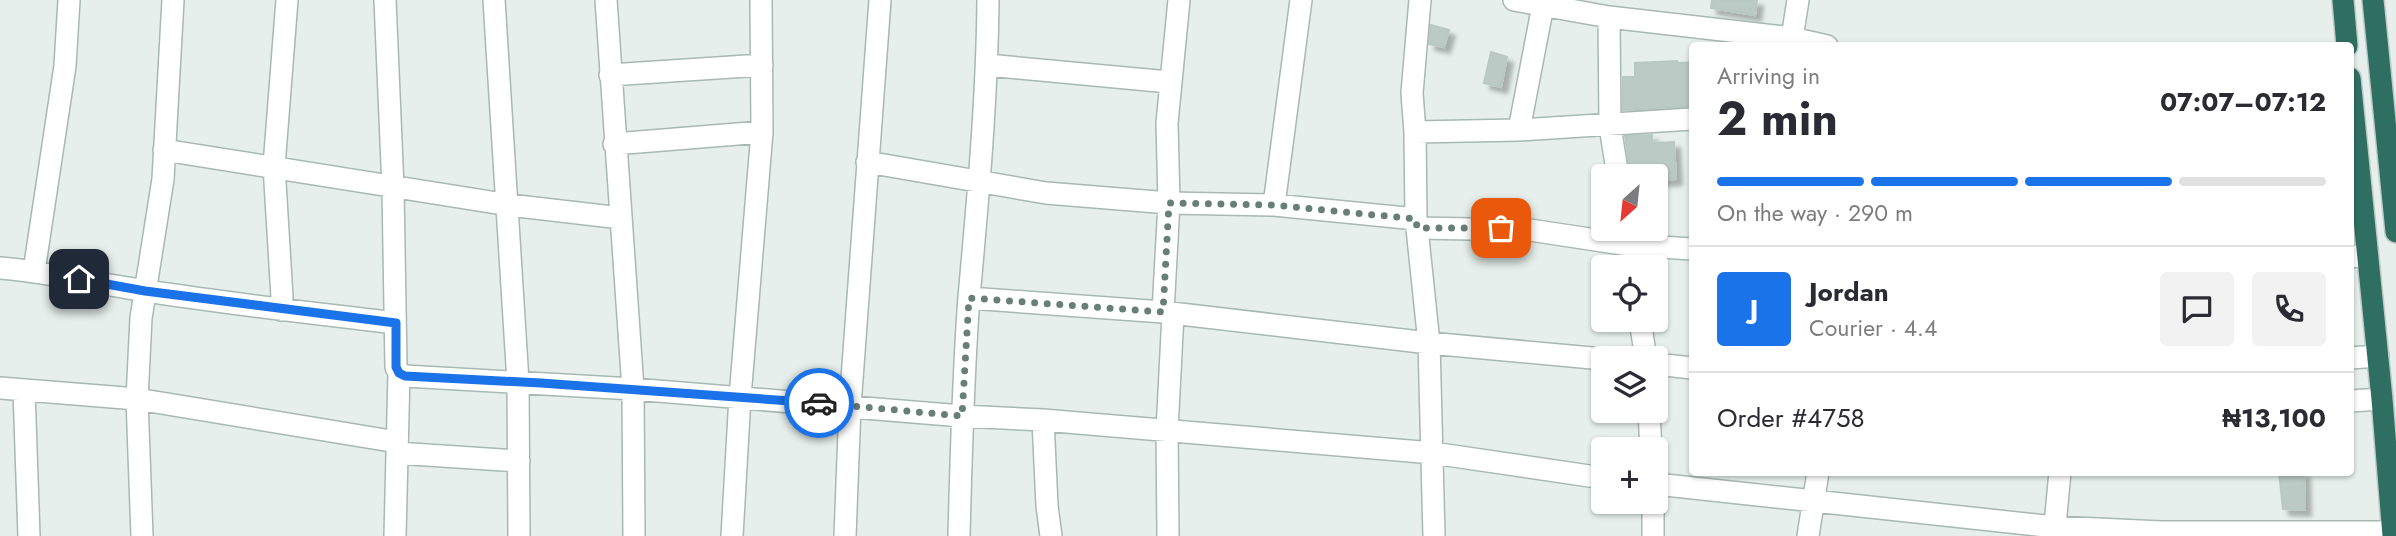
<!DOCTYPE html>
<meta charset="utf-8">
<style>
body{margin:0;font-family:Jost,sans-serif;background:#f2f2f3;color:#2b2b33;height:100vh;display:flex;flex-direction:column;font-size:26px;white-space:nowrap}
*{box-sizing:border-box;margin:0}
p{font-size:23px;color:#7c7c81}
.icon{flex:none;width:38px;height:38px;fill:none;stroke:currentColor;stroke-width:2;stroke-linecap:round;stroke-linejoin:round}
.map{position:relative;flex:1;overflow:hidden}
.side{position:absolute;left:1689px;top:42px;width:665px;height:434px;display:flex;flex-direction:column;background:#fff;border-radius:7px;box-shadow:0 2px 5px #0004}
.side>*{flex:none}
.needle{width:46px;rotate:207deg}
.tools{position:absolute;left:1591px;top:164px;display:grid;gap:14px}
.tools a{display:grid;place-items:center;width:77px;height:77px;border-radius:7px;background:#fff;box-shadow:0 2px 5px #0004;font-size:35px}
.pin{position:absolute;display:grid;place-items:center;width:60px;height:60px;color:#fff;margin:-30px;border-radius:14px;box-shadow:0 4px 10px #0006}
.courier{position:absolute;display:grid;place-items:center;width:70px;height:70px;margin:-35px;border:5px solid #1a73e8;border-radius:50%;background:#fff;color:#222;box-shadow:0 2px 9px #0007}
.headline em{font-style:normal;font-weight:700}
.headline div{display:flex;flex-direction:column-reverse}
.headline{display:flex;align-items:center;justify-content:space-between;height:119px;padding:0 28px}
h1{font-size:46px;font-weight:700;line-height:52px}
.bar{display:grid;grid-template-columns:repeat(4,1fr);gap:10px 7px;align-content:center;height:84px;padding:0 28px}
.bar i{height:9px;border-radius:5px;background:#e1e1e2}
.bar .current{background:#1a73e8}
.bar p{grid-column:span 4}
.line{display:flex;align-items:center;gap:18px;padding:0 28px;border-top:2px solid #e1e1e2}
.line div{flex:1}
.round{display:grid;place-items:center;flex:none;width:74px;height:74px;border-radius:7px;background:#f2f2f3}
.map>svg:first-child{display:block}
.building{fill:#bbcac4;stroke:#b8c9c2;stroke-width:2;filter:url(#shadow)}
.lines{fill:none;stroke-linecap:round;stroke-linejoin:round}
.minor-casing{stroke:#a8b8b2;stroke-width:24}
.highway-casing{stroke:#c2cac8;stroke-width:24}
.minor{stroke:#fff;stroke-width:21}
.highway{stroke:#2f6f62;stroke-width:21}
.done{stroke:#687f78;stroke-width:7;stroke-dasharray:0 12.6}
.route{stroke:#1a73e8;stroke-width:9}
</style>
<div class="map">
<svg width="2396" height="536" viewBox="0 0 2396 536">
<defs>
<filter id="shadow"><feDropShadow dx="6" dy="6" stdDeviation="2" flood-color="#0004"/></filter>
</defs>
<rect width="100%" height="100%" fill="#e6efeb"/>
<!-- building -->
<path class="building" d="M1712,0H1757L1755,15L1711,8Z
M1431,25L1449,30L1444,47L1429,44Z
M1491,52L1507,57L1501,87L1484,83Z
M1677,61L1678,63L1692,62V106L1623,110V77H1635V63Z
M1652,135V143L1674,142L1676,179L1656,180V177H1631L1625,136Z
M2279,472H2304L2305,510L2283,509Z"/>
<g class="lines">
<!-- minor casing -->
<g class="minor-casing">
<path id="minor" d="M385,0L393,188L396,367L399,373L395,536
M494,0L518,382L519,536
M606,0L633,389L634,536
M1420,0L1412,93L1415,132L1416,219L1429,343L1434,536
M1514,0L1609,17L1792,38L1827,46
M1609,17L1610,126L1618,177
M1792,38L1798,0
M987,65L1169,82
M610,75L762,65
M1519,130L1544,0
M1415,132L1519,130L1692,119
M614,144L762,132
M164,150L509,205L621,218
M867,162L1046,193L1169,203L1274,205L1416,219
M1274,205L1301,0
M1417,228L1530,230L1629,245L1692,249
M1627,231L1633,268
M2350,257L2366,255
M0,268C50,272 98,284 147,291C230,304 313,313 395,323
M34,271L65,66L69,0
M969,298L1163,312L1429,343L1603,359
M281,310L282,297L274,166L287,0
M1163,312L1169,203L1167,123L1179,0
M1640,320L1646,359
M2350,358L2378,356
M1656,364L1692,368
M399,373L405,376L633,389L962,416L1043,420L1433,453L1603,478
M0,388L137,399L397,442
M24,390L29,536
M2350,401L2382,399
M1649,411L1651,450
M1043,420L1047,506L1051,536
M397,453L519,461
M1656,484L2055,527L2161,532H2396
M142,536L137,399L141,318L163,179L173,0
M732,536L740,397L762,132L761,0
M845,536L850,406L880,0
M959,536C961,456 963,377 969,297C978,198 987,100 988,0
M1168,536L1167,431L1173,314
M1653,536V502
M1808,536L1818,472
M2054,536L2060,472"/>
</g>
<!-- highway casing -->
<g class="highway-casing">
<path id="highway" d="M2343,0L2347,46
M2373,0L2396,232
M2350,78L2382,399L2393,536"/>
</g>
<!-- minor -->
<use href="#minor" class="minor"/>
<!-- highway -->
<use href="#highway" class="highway"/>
</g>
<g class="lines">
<!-- done -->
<path class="done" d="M819,403L962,416L969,298L1163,312L1169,203L1274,205L1416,219L1417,228H1501"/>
<!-- route -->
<path class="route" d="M79,279L145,291L396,323V367L399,373L405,376L541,383L819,403"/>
</g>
</svg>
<div class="tools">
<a><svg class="needle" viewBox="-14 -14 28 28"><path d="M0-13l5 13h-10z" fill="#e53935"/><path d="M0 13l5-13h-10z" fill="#7c7c81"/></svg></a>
<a><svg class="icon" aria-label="locate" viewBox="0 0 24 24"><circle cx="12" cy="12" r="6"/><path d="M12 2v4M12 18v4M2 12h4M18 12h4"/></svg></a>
<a><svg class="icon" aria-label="layers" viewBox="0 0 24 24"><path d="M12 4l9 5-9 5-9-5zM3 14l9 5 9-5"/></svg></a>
<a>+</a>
</div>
<div class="pin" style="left:1501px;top:228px;background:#ea580c"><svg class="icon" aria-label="bag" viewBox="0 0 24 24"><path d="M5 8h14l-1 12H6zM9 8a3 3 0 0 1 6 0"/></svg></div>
<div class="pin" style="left:79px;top:279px;background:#1f2937"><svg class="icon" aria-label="home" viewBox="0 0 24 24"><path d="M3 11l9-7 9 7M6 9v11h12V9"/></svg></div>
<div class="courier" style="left:819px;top:403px"><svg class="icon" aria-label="car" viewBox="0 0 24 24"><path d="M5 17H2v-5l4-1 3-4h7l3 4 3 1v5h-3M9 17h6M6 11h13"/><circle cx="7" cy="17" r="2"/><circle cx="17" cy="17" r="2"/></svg></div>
<section class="side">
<div class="headline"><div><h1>2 min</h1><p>Arriving in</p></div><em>07:07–07:12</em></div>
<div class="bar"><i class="current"></i><i class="current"></i><i class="current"></i><i></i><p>On the way · 290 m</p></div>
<div class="line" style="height:126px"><b class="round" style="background:#1a73e8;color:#fff">J</b><div><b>Jordan</b><p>Courier · 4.4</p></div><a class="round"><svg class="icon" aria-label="chat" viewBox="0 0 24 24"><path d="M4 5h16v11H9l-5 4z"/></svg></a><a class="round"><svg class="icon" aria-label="phone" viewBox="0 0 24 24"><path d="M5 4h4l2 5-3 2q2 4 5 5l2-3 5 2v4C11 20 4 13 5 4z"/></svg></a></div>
<div class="line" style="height:91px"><div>Order #4758</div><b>₦13,100</b></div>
</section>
</div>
